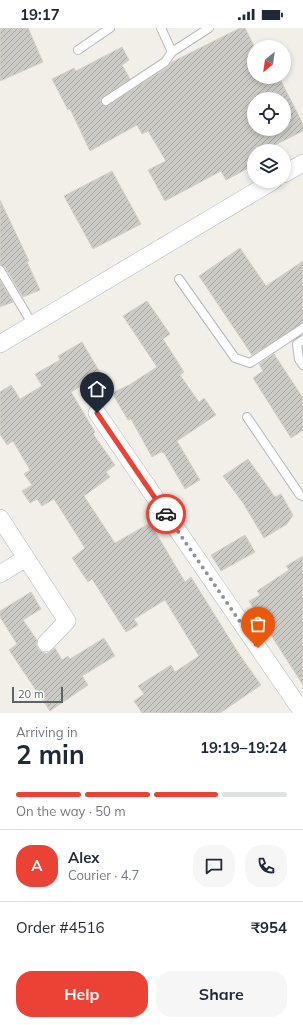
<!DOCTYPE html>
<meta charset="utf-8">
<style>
body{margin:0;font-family:Mulish,sans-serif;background:#f6f6f7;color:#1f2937;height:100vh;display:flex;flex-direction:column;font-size:15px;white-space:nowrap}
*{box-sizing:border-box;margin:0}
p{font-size:13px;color:#747a83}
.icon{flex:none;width:22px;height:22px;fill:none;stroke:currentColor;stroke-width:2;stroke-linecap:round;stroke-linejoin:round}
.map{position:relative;height:685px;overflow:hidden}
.sheet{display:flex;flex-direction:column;background:#fff;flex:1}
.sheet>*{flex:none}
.needle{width:26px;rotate:209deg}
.fabs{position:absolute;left:247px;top:12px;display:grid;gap:8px}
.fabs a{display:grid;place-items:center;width:44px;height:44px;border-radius:50%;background:#fff;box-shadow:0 2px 6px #0003;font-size:20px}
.scale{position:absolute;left:12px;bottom:10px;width:51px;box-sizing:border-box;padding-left:4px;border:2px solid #5f6368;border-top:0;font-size:11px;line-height:14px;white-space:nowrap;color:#5f6368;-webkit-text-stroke:3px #fff;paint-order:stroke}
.pin{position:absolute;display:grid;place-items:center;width:34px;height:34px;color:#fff;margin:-41px -17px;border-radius:50% 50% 50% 0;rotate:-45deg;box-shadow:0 0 4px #0007}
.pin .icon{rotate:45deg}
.courier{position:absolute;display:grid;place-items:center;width:40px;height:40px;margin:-20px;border:3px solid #ea4335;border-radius:50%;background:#fff;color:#222;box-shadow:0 1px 5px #0007}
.overview em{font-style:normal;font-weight:700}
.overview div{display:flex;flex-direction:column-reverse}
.overview{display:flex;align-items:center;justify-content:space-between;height:68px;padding:0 16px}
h1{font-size:26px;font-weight:700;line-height:30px}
.bar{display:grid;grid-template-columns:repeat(4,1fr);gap:6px 4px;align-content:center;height:48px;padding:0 16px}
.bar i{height:5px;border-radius:3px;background:#e0e1e3}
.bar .active{background:#ea4335}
.bar p{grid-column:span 4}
.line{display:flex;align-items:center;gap:10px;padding:0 16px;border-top:1px solid #e0e1e3}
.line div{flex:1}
.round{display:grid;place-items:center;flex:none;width:42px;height:42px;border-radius:16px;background:#f6f6f7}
.primary-button{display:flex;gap:8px;margin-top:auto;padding:8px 16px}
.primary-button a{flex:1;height:46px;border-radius:16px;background:#ea4335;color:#fff;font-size:16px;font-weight:700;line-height:46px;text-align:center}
.primary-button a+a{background:#f6f6f7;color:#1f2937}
.status{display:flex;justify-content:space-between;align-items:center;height:28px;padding:0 20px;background:#fff;direction:ltr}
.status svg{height:11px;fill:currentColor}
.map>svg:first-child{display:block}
.building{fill:url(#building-hatch);stroke:#d6d1c6;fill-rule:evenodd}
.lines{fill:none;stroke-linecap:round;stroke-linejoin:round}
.lane-casing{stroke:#b5b8bc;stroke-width:10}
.street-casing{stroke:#b5b8bc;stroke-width:18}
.lane{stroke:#fff;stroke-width:8}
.street{stroke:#fff;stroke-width:17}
.done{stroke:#929495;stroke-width:4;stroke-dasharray:0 7.2}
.route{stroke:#ea4335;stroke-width:5}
</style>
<div class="status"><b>19:17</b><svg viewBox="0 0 49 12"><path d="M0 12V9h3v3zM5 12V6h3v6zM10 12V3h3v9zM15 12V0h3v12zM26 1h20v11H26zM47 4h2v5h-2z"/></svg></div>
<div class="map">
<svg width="303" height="685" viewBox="0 0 303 685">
<defs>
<pattern id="building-hatch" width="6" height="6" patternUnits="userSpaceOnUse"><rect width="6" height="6" fill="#cccac5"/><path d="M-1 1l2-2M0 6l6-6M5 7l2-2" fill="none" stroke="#a9a8a4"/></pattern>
</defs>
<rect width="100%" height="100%" fill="#f1efe8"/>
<!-- building -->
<path class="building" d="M0,0H28L43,34L0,53Z
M240,0H245L254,18V49H279L303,96V103L263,123H254V137L226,152L221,143L165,173L148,142L166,133L148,103L142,106L137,97L90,123L70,81L68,82L52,51L74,40L76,43L122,19L129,32L122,37L130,51L101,70V76L107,78L168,39L172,34ZM254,71H284V101H254Z
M112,143L141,196L93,221L64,168Z
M0,172L29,233L27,234L40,262L23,269L5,239L0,237Z
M240,220L266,258L303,233V295L252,327L199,248Z
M0,253L13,274L0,279Z
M147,273L170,306L163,311L184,344L180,347L199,374L204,370L216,387L177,413L200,452L185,461L164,425L161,424L152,429L131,391L128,392L112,365L129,357L157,339L123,288Z
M82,314L101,346L71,364L95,404L93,406L115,437L106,444L110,449L84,468L115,515L150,495L185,554L191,549L239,626L261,657L220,685H142L134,673L144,666L138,658L171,637L175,644L199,628L165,572L134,591L138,597L126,604L92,551L88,554L72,530L85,520L54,471L42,478L37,471L30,475L22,463L32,457L24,446L30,442L13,413L7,417L0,406V364L11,357L20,371L42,358L35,346L60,332L58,328Z
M274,326L303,370V402L291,410L253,350L263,343L259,336Z
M248,431L275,469L281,466L293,487L287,496L264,510L243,475L223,448Z
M245,507L255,524L221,543L211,527Z
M303,528V657L249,573L260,567L257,563L289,542L286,538Z
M31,564L41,581L23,592L37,612L36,617L39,622L46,626L55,620L62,632L68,628L70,631L104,610L115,628L82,648L88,657L50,683L9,622L17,616L0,589V583Z"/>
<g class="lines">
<!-- lane casing -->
<g class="lane-casing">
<path id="lane" d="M161,0L172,24L209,0
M78,22L110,0
M106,73L165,34L172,24
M0,242L33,297
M179,251L235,330L250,335L303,300
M303,312L297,316L299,331L303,337
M247,389L300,467L303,468"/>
</g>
<!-- street casing -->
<g class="street-casing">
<path id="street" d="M284,146L303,135
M0,316L273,153
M97,385L303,685
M0,490L67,593L46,615
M0,546L26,530"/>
</g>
<!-- lane -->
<use href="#lane" class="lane"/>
<!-- street -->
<use href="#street" class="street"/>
</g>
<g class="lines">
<!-- done -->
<path class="done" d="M166,486L258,620"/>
<!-- route -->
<path class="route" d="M97,385L166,486"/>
</g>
</svg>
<div class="fabs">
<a><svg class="needle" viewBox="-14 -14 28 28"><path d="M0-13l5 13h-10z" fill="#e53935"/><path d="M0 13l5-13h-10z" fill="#747a83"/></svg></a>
<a><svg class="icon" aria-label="locate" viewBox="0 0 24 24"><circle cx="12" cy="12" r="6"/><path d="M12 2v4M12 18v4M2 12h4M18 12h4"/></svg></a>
<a><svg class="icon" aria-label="layers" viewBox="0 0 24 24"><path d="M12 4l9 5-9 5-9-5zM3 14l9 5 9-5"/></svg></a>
</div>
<div class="scale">20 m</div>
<div class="pin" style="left:258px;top:620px;background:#ea580c"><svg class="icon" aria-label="bag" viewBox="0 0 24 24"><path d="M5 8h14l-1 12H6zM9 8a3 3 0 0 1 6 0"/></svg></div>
<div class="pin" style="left:97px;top:385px;background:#1f2937"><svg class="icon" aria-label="home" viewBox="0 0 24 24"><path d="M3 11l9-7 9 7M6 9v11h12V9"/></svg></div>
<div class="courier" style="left:166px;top:486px"><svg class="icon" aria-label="car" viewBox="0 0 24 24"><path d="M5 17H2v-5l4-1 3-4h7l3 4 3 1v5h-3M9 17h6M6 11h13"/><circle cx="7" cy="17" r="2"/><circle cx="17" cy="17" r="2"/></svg></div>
</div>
<section class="sheet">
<div class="overview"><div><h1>2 min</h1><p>Arriving in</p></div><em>19:19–19:24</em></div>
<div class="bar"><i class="active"></i><i class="active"></i><i class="active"></i><i></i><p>On the way · 50 m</p></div>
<div class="line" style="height:72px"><b class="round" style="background:#ea4335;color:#fff">A</b><div><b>Alex</b><p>Courier · 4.7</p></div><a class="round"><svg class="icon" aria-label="chat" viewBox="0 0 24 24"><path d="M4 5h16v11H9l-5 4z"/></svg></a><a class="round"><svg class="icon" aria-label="phone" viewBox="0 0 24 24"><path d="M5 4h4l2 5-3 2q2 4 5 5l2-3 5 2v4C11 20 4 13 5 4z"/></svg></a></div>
<div class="line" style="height:52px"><div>Order #4516</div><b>₹954</b></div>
<div class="primary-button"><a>Help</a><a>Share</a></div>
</section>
